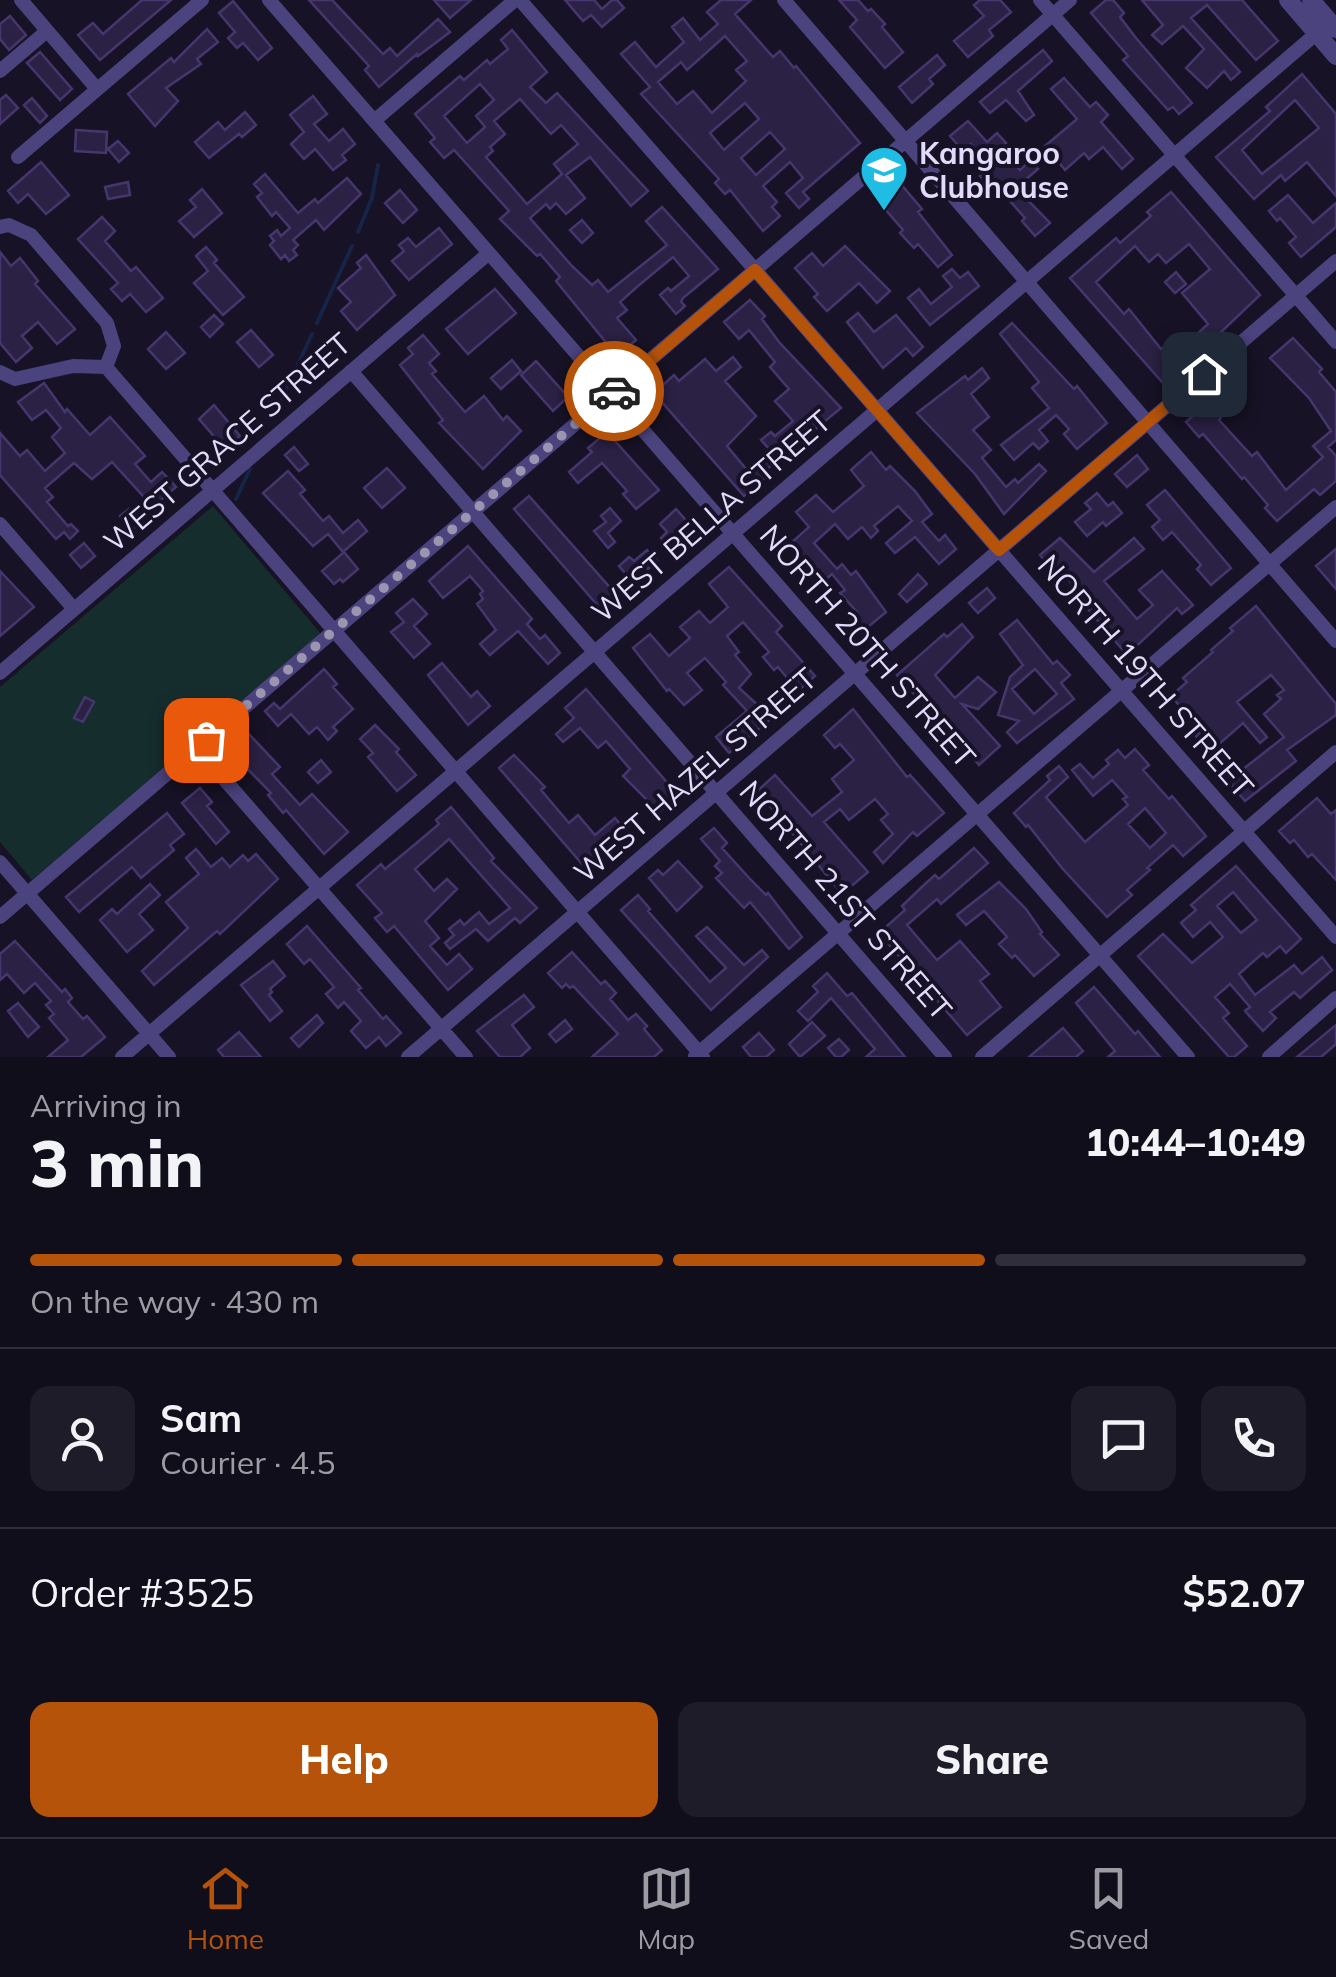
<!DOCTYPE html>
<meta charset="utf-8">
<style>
body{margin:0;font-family:Mulish,sans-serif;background:#1e1c29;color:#f1f3f6;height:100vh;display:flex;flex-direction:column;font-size:38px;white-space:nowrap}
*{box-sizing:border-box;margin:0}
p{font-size:32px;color:#9c9ca3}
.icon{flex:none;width:55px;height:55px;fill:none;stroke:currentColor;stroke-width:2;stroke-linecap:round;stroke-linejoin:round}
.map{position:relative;height:1057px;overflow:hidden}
.panel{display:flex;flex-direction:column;background:#110e1c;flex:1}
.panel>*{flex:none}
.pin{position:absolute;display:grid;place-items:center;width:85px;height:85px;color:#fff;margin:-42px;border-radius:20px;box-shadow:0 5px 15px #0006}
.courier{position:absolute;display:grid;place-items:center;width:100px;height:100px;margin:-50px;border:8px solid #b45309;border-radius:50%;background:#fff;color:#222;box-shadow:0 2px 12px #0007}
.overview em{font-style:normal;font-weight:800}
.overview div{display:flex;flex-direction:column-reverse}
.overview{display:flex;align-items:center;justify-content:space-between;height:170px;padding:0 30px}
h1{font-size:65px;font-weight:800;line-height:75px}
.bar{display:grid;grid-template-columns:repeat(4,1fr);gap:15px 10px;align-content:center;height:120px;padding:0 30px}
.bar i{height:12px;border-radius:8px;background:#302e3b}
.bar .active{background:#b45309}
.bar p{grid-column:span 4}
.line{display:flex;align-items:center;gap:25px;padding:0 30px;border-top:2px solid #302e3b}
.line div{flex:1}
.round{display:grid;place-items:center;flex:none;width:105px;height:105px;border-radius:20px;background:#1e1c29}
.action{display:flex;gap:20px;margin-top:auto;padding:20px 30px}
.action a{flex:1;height:115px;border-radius:20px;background:#b45309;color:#fff;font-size:40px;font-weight:800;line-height:115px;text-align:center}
.action a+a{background:#1e1c29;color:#f1f3f6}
.dock{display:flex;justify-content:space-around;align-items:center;height:140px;border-top:2px solid #302e3b;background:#110e1c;font-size:28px;color:#9c9ca3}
.dock a{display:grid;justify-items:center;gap:5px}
.dock .active{color:#b45309}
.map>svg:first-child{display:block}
.green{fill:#162d2e}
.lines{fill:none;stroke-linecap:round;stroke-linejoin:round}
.stream{stroke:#152447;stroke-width:4}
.building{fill:#2b2144;stroke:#46366d;stroke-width:2.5;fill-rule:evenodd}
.minor{stroke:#4b437e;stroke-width:14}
.tertiary{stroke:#4b437e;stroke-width:18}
.done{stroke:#9b95b0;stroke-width:10;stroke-dasharray:0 18}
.route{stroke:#b45309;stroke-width:12}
.labels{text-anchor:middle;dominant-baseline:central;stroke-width:8;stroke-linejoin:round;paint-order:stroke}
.poi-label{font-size:30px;font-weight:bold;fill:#e2dbfb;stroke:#171225;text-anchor:start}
.street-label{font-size:30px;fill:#e2dbfb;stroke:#171225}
</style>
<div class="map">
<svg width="1336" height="1057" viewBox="0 0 1336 1057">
<rect width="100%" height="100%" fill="#171225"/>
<!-- green -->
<path class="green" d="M213,506L321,634L32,880L0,842V687Z"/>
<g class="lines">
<!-- stream -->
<path class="stream" d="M358,232L372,198L378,165
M317,323L352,246
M275,414L312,334
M236,499L250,469"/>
</g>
<!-- building -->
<path class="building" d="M142,0H171L100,60L78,35L93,23L103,34Z
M309,0H332L383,54L390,48L397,56L438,19L450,32L418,56L417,54L379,87L365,70L369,66Z
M434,0H471L450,18Z
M565,0H594L602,9L612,0H617L624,8L602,27L591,15L583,21Z
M721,0H751L735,14L773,57L780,51L794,68L796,66L860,143L803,192L809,199L799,208L786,193L803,178L790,162L763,186L777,202L772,207L780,216L763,231L730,190L725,194L715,183L719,179L641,94L650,87L621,54L635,42L656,67L684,42L672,27L683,18L700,40L718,24L707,12ZM725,36L747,61L736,70L746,81L712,113L693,91L677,104L658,82L681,62L687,70ZM745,103L759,119L724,150L710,133ZM770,132L785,149L756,175L741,158Z
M839,0H858L868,11L871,9L885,24L882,27L903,52L885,68L850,27L857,20Z
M980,0H1000L1011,12L989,30L993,36L968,57L954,41L984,16L974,5Z
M1106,0H1113L1124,13L1120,17L1136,38L1192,103L1179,114L1173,107L1168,110L1123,60L1128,56L1091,13Z
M1142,0H1242L1278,41L1256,60L1207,5L1191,18L1240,72L1231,80L1224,71L1207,88L1186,68L1204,49L1183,26L1162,44L1152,35L1163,25Z
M233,1L272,48L258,60L243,43L237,48L228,38L235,32L219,13Z
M10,16L26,35L9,50L0,39V24Z
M207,29L218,42L197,59L201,64L166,88L178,101L155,126L128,94L171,58L174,62Z
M512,30L547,72L530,87L546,103L557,93L648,191L631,206L590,157L566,175L585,198L566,214L556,203L550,209L546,204L530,218L572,266L592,285L598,280L608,292L667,245L646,221L662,207L718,269L683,298L681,302L685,306L676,314L660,295L668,288L671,291L689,276L673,257L638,286L620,302L627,310L617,318L636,340L617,356L556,281L560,277L540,254L537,256L500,219L509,211L454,150L444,158L430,142L435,138L415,114L460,76L464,80L487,60L490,64L508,49L501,40ZM480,84L494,100L476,116L485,127L467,143L444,116ZM520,99L551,134L561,125L578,144L554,164L562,174L527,204L486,157L493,151L490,147L505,134L494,121Z
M1043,50L1052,61L1018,91L1034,115L1026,121L1006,100L990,113L980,102Z
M40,52L72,89L60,100L27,63Z
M937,55L945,65L929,79L933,84L912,103L899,87Z
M1302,74L1336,114V196L1307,162L1285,181L1281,175L1254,199L1216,157L1270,111L1266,107ZM1295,100L1319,128L1262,174L1242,150Z
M1064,78L1090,107L1096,102L1108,115L1101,122L1133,159L1122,169L1103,147L1089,159L1084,153L1065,170L1045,146L1077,119L1051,89Z
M6,95L18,108L0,124V100Z
M313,96L327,114L314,124L329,141L343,129L355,144L342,155L346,160L333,170L315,149L304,159L291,144L304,132L290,115Z
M32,98L47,116L40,123L24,105Z
M245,112L256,125L242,137L239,134L209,158L195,142L218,122L225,130Z
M968,121L987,142L997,133L1006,143L1001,148L1020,170L1030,161L1038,169L1016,188L1050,223L1035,236L1022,221L1025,218L995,184L991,187L980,176L991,167L971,144L963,151L950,136Z
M76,130L107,132L106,153L75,151Z
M118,141L129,153L119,162L108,149Z
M41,162L69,195L46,214L28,194L18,203L8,191Z
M265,174L298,213L315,199L318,203L347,178L361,194L324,230L316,220L293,240L298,245L293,250L297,255L289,261L285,255L281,259L270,245L274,241L270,236L277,230L281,236L290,228L276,212L272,216L257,197L262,193L254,184Z
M128,182L130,195L108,199L105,187Z
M900,183L922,209L918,212L952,255L938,267L918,244L914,248L900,233L903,230L879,202Z
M202,189L222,213L194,237L179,221L196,207L190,200Z
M400,190L417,210L403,223L385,203Z
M1171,192L1260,295L1196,356L1194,354L1162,382L1070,278L1116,238L1120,243L1151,216L1147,212ZM1189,244L1210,269L1182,293L1208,324L1173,357L1164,347L1161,349L1129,309L1124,314L1096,282L1135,246L1149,262L1158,254L1166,263Z
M1288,195L1313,223L1336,203V227L1301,257L1289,243L1296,237L1280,218L1277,221L1269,211Z
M102,217L115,231L105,241L131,271L136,267L163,298L146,312L130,294L122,301L111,289L118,283L78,239Z
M582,220L593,233L582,243L570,230Z
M439,228L452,244L409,280L392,261L404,251L399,245L408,238L416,247Z
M845,246L890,291L877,303L859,283L827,311L814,297L818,294L795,268L812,253L823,266Z
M206,247L217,260L214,263L244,297L223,315L194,283L208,271L196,256Z
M0,252L11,266L20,258L38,281L35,284L75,329L57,344L38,322L22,336L32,348L16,362L0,343Z
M366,255L395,295L357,330L341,311L351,302L338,288L361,268L357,263Z
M952,269L960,278L968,272L979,286L930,325L908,298L919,289L931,304L952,287L943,276Z
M1176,272L1186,284L1175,293L1165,282Z
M495,289L516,313L468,354L446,329Z
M750,300L765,316L762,319L779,342L841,408L767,469L771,473L744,496L654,393L674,375L679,381L705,359L716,371L733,357L741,367L725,381L756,416L727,446L747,470L770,450L761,440L771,432L775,436L793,421L775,401L789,389L770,367L775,362L749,330L739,339L724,322Z
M858,313L874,332L896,315L923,347L913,356L906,348L883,368L847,322Z
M214,315L223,324L210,337L201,327Z
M1012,323L1074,389L1077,386L1107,423L1077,449L1064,434L1069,429L1056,415L1039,430L1048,441L1039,449L1033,443L1014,460L1001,445L1049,408L1032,388L1039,382L1000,334Z
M251,330L273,355L259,367L237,342Z
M166,332L185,353L166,369L148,349Z
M423,335L439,354L429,363L436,371L432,374L465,412L484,396L503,420L507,416L521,431L483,469L439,423L443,420L400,365L413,354L408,348Z
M1293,338L1322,369L1319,372L1336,392V440L1328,447L1336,456V481L1320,495L1314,489L1277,521L1265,508L1268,505L1244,477L1242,479L1203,434L1199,437L1186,422L1220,393L1226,401L1219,407L1224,413L1219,420L1252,456L1257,452L1286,490L1323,457L1313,446L1331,431L1309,398L1270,358Z
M512,360L521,371L501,389L491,378Z
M536,361L568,397L553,411L521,375Z
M982,368L989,378L971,394L989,417L973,430L991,450L982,458L1006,487L1015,479L1018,483L1039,464L1046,471L1004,514L975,474L917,413L965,376L968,380Z
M44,383L65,412L67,409L90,435L110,417L145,456L135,464L151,482L162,472L176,487L153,507L112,462L92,479L74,463L45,488L53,497L47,502L68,526L71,524L78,531L70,539L64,532L56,539L0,475V433L20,456L27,450L45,471L65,453L52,437L61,428L46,410L32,420L18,402Z
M214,405L240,436L225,449L199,419Z
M607,432L659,490L636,509L623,494L627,491L602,463L578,483L569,472L592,452L588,448Z
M294,447L308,464L299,471L285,455Z
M871,452L886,470L890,466L915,491L932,514L922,522L939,541L945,535L956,549L939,564L915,537L895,553L886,543L912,521L898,506L874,526L878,531L871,538L862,527L848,539L835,524L814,543L837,569L842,564L851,575L856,571L886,612L862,632L850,618L857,612L840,593L845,590L832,574L825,580L790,544L809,527L796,512L816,495L833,512L864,486L851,470Z
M1137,455L1148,469L1127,487L1115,474Z
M387,468L405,488L382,508L364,488Z
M288,471L305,490L300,494L323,521L329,516L343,533L358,520L367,531L343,552L328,534L313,546L263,493Z
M1165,490L1231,568L1211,585L1197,569L1201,565L1172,532L1163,540L1152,527L1160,520L1147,505Z
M1097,493L1108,506L1113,502L1122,513L1106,526L1103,522L1087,536L1075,522L1091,509L1085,503Z
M529,496L621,600L605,614L514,509Z
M610,508L621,521L608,533L615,542L608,548L594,531L606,522L601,516Z
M129,509L141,522L132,530L120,516Z
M676,509L699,535L676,555L661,538L667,532L660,524Z
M1060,538L1094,572L1134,538L1144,549L1104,581L1137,619L1153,605L1139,590L1162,571L1193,605L1182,614L1177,608L1127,655L1070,588L1073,585L1054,563L1050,567L1040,555Z
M84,543L95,556L81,568L70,555Z
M468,546L532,619L527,624L540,639L545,635L560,653L548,664L518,631L490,655L480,644L496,630L477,604L483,599L480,594L483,591L470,576L443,598L429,581Z
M1336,549V589L1316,566Z
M647,550L657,561L633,582L619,566L629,557L634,561Z
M344,552L358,569L343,582L340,579L334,584L322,571Z
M729,567L782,626L776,632L815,676L798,691L778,667L774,670L763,657L769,652L743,622L727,636L739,652L735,655L751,674L739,688L772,718L729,753L716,737L747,711L723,685L726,682L705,658L687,673L702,690L684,705L669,689L667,691L633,648L650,634L669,656L690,638L680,627L699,611L710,623L728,607L709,584Z
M0,571L34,607L0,636Z
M918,574L927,584L907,602L899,594Z
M987,588L995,598L978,613L969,603Z
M413,599L427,614L414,626L430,644L414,658L391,632L404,622L396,613Z
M1256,606L1336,704V715L1287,750L1296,761L1245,801L1228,781L1284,737L1264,714L1281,699L1277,695L1284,690L1271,675L1237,702L1267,737L1260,743L1243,723L1210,752L1196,736L1201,731L1171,696L1187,682L1183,678L1213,652L1211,650L1233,631L1230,628Z
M1017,620L1053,664L1057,661L1070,675L1061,683L1074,699L1017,743L1007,732L1019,721L998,715L1010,677L1023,665L1000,634ZM1035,669L1057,694L1034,714L1012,689Z
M962,624L973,637L935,675L955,698L978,677L996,692L978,709L962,704L1000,746L979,765L916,692L914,694L897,675L944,634L947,637Z
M442,663L471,697L477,691L490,706L468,725L428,675Z
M324,669L337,684L333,687L353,709L333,727L337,731L328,740L317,727L309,734L291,714L278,726L265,711L274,703L280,709Z
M586,689L678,795L659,812L623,776L630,769L606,741L598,748L580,728L563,742L556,734L574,718L565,708Z
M85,697L94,702L83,722L74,718Z
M853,709L907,777L910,775L944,813L917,836L913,832L883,863L874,852L893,834L881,820L888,814L875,799L849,820L840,809L824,822L868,872L842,894L769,805L755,793L775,775L812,816L842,792L832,779L854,760L840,744L835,748L824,735Z
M375,725L399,749L396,752L416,775L397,791L368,757L373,753L360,739Z
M247,732L280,767L272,774L300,805L312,794L348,832L324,854L286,810L283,813L268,795L271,793L228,749Z
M1135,749L1149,765L1143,770L1169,799L1172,796L1206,836L1183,856L1173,845L1147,868L1150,870L1127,890L1132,895L1107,917L1062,868L1028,825L1026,827L1014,813L1050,780L1047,776L1059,766L1068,777L1046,797L1085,842L1128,805L1123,799L1127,797L1112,780L1093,796L1072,770L1080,764L1093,778L1109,764L1106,760L1118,750L1125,758ZM1145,808L1166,833L1150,848L1128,824Z
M514,755L545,787L541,790L569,823L578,815L595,835L615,818L625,830L602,849L607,854L588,871L499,768Z
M321,760L331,772L318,783L308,772Z
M200,788L212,802L207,806L229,832L216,844L182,803Z
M1317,798L1331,814L1336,810V880L1312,854L1308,857L1294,840L1290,843L1279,831Z
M451,807L494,858L491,861L537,908L520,923L515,918L488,941L476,929L450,949L445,943L454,935L449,929L460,920L464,925L479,912L489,924L510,908L449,839L415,869L434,891L447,879L457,889L425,921L439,938L430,946L447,965L459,954L472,969L448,990L394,926L387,932L375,918L382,913L357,885L381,864L385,869L407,851L439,824L436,820Z
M167,813L184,834L170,845L174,850L141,878L132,867L79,912L66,897Z
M714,828L727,843L722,848L751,880L766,895L768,893L802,937L789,949L750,902L744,908L716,878L722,873L715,866L720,861L701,839Z
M974,848L988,863L941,904L937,899L907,925L937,960L960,941L989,974L980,981L1001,1007L967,1035L879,933L905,910L902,906L924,885L935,875L939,879Z
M196,849L211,867L222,858L230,867L243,855L248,861L256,854L278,879L220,934L217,931L154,985L142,971L188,928L166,902L199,874L186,858Z
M678,861L702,887L677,911L649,878L658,870L663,875Z
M1236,866L1301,939L1286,953L1280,946L1267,957L1263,953L1239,974L1255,995L1294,965L1302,974L1322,957L1332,970L1300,998L1294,992L1270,1012L1276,1018L1263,1031L1245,1011L1250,1007L1230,984L1215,997L1229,1013L1223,1018L1247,1046L1234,1057H1229L1138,956L1163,934L1192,963L1223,937L1210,922L1193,937L1181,923L1196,910L1191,905ZM1233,892L1257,920L1241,933L1217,906Z
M999,882L1026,909L1042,932L1040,934L1059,955L1034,976L1015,955L1012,958L999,944L1007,937L984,911L966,925L957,915Z
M150,884L160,895L139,914L153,930L127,952L100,920L112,909L117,914Z
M638,895L650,909L648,911L710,982L726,968L696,936L707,927L744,965L762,950L768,957L711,1010L621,910Z
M307,926L361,988L358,990L383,1019L386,1016L401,1033L386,1046L379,1037L366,1048L351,1031L361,1021L344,1002L338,1008L326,994L334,987L310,959L304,964L287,944Z
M15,941L62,992L65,989L72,998L68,1002L83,1019L87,1016L105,1037L81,1057H48L68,1040L49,1018L54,1014L46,1005L51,1001L35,983L24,993L7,974L0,980V954Z
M572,952L601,984L605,981L616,993L610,999L628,1020L636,1014L647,1026L644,1029L662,1050L654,1057H592L618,1034L573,986L570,988L566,984L562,988L548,973Z
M273,961L285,976L270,989L272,992L269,995L282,1011L270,1021L241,985Z
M827,973L847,996L852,993L905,1057H866L875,1049L831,998L808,1021L798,1011L818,992L813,986Z
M1094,987L1135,1034L1138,1031L1160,1057H1108L1115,1051L1076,1003Z
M524,995L534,1007L512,1025L530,1048L520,1057H500L477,1031Z
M18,1003L39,1027L28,1037L8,1011Z
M317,1015L323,1023L299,1047L291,1038Z
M565,1020L572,1029L556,1042L549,1034Z
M812,1022L825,1036L800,1057L789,1044Z
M1336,1025V1044L1321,1057H1297Z
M1063,1028L1083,1051L1076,1057H1029Z
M239,1032L261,1057H224L218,1050Z
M759,1033L774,1050L766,1057H751L743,1047Z
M839,1039L849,1050L841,1057H836L828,1048Z"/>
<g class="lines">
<!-- minor -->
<path class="minor" d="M21,0L97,89
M269,0L1188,1057
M520,0L1336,937
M784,0L1336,641
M1040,0L1336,342
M0,71L47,31
M374,121L515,0
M18,157L202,0
M0,227L9,225L31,235L107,323L114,346L106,367L73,366L15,379L0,372
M106,367L703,1057
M351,371L945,1057
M0,524L74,609
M0,673L489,253
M197,748L466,1057
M0,862L169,1057
M0,917L1070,0
M695,1056L1336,507
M122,1057L1324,27
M408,1057L1336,261
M982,1057L1336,752
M1269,1057L1336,998"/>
<!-- tertiary -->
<path class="tertiary" d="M1288,0L1336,56
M1311,0L1336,29"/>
</g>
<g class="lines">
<!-- done -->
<path class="done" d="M206,740L614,391"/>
<!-- route -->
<path class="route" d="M614,391L755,270L999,550L1204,374"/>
</g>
<!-- icons -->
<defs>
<g id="school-pin" transform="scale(2.5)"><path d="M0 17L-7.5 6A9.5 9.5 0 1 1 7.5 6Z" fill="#1fbde3" stroke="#171225"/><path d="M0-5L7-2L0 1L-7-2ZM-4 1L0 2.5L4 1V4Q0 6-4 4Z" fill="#fff"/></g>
</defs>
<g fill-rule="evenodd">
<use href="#school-pin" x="884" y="170"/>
</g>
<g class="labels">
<!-- poi labels -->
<g class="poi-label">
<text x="919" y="153">Kangaroo<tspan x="919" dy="34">Clubhouse</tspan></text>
</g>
<!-- street labels -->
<g class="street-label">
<text transform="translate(227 442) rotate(-41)">WEST GRACE STREET</text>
<text transform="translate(711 516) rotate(-41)">WEST BELLA STREET</text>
<text transform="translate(868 646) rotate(49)">NORTH 20TH STREET</text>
<text transform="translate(1146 676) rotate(49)">NORTH 19TH STREET</text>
<text transform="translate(695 775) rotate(-41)">WEST HAZEL STREET</text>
<text transform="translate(846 900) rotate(49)">NORTH 21ST STREET</text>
</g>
</g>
</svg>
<div class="pin" style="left:206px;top:740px;background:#ea580c"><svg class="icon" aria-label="bag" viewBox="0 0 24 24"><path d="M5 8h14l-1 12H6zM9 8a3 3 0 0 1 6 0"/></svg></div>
<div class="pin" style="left:1204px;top:374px;background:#1f2937"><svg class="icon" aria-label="home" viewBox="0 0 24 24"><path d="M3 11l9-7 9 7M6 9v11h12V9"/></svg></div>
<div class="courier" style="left:614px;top:391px"><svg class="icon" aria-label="car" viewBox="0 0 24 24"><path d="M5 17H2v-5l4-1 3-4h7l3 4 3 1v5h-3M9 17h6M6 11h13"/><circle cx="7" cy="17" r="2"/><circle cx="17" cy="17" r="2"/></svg></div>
</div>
<section class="panel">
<div class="overview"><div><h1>3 min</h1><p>Arriving in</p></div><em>10:44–10:49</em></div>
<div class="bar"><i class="active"></i><i class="active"></i><i class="active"></i><i></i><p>On the way · 430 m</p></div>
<div class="line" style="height:180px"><a class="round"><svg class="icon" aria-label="person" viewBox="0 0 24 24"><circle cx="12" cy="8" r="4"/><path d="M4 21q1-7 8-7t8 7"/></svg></a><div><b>Sam</b><p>Courier · 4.5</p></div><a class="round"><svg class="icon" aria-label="chat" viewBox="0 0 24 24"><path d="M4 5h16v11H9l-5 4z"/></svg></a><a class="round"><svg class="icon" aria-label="phone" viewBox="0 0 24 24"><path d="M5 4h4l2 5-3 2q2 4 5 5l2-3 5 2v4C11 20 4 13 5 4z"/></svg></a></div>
<div class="line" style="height:130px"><div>Order #3525</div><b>$52.07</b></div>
<div class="action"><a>Help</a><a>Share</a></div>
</section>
<nav class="dock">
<a class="active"><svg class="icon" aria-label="home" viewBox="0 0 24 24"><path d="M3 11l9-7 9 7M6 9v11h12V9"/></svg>Home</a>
<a><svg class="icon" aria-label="map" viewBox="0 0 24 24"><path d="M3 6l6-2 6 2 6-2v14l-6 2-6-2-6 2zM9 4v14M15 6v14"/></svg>Map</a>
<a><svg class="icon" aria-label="saved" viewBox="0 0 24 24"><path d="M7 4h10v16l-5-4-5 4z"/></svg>Saved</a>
</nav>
